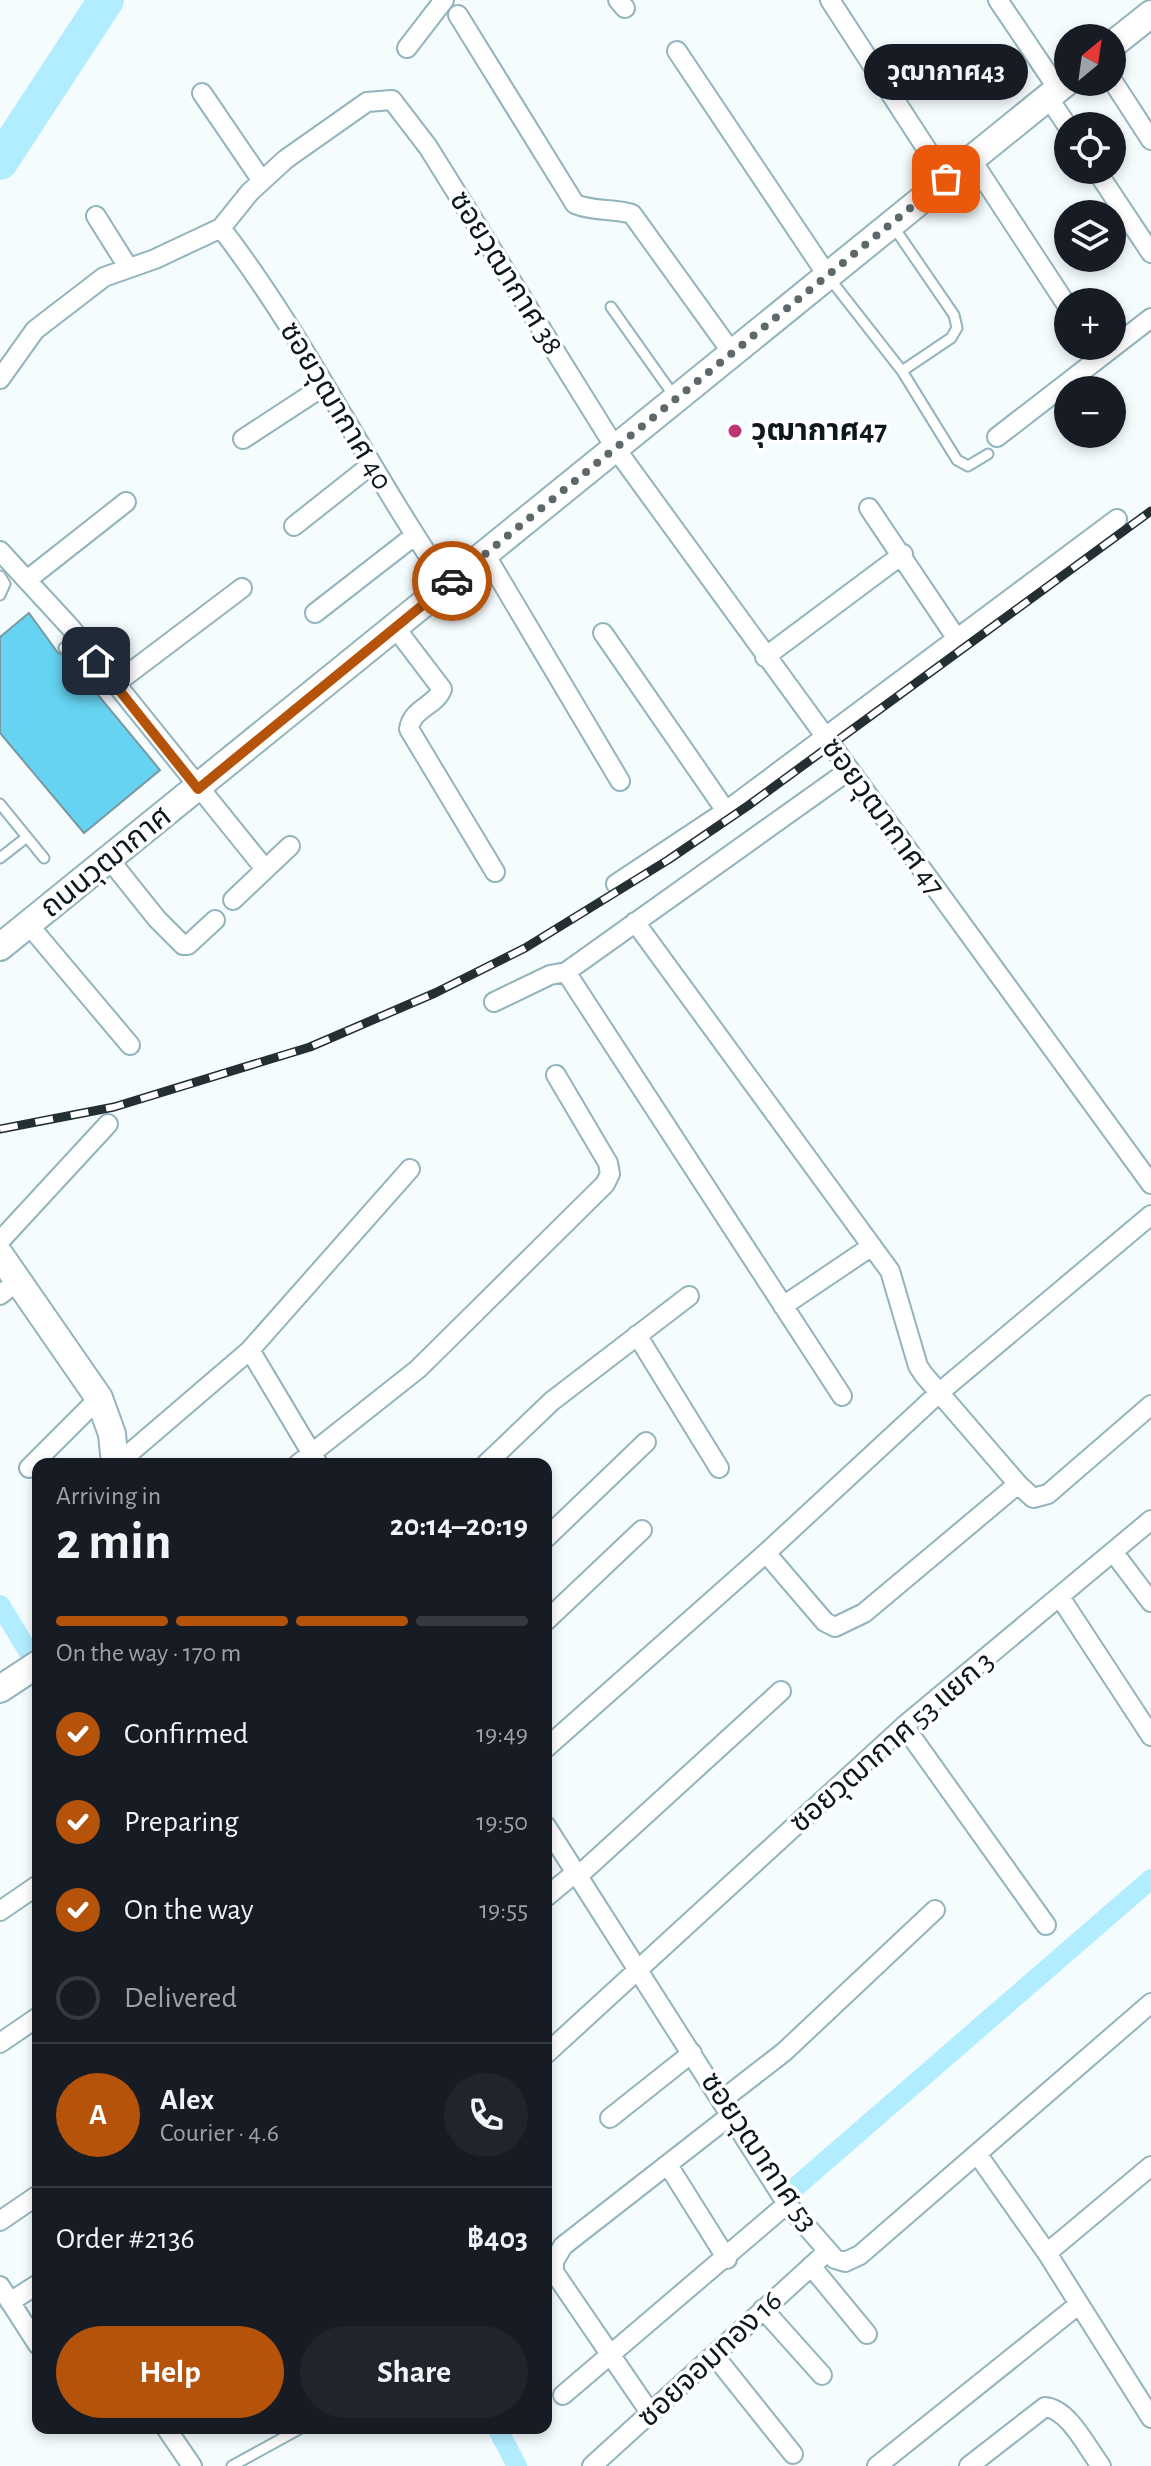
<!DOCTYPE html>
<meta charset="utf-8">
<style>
body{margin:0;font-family:"Alegreya Sans","Noto Sans Thai",sans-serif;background:#20242c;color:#f1f3f6;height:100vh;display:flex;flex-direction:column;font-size:30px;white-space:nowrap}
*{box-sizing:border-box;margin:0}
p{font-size:26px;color:#9ea1a6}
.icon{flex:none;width:44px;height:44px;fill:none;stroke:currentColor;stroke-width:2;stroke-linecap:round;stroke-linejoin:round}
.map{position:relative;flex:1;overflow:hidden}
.panel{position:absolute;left:32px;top:1458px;width:520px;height:976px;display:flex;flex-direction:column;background:#171b24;border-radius:16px;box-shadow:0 4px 12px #0003}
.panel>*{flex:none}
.needle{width:52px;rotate:29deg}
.tools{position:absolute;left:1054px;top:24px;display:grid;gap:16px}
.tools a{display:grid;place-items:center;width:72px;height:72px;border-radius:50%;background:#171b24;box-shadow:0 4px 12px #0003;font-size:40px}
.pin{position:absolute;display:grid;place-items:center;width:68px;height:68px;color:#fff;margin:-34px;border-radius:16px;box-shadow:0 4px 12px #0006}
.courier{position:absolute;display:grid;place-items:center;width:80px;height:80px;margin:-40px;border:6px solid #b45309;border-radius:50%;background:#fff;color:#222;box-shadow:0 2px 10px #0007}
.bubble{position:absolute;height:56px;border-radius:28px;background:#171b24;box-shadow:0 4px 12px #0003;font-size:26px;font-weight:700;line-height:56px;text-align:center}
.overview em{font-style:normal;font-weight:700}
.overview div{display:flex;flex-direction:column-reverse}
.overview{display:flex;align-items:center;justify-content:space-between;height:136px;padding:0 24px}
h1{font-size:52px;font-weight:700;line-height:60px}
.bar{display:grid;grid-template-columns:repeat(4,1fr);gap:12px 8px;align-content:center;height:96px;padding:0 24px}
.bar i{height:10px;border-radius:6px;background:#363941}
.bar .active{background:#b45309}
.bar p{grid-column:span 4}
.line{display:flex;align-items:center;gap:20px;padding:0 24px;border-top:2px solid #363941}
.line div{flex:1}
.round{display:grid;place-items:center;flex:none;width:84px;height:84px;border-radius:42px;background:#20242c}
ol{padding:0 24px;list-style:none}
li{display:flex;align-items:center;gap:24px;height:88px}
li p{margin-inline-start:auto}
li .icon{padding:8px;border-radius:50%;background:#b45309;color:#fff;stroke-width:4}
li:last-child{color:#9ea1a6}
li i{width:44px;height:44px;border:4px solid #363941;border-radius:50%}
.cta{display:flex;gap:16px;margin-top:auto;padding:16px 24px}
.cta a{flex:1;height:92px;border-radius:48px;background:#b45309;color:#fff;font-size:32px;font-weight:700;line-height:92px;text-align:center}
.cta a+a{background:#20242c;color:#f1f3f6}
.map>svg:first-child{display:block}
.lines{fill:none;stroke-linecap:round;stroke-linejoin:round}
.canal{stroke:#b1edff;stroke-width:20}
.river{stroke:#b1edff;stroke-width:36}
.building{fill:#65d3f1;stroke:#7999a2;stroke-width:2}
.lane-casing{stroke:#93b3bd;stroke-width:13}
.street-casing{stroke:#93b3bd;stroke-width:22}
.secondary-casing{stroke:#93b3bd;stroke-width:30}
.lane{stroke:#fff;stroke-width:9}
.street{stroke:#fff;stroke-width:18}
.secondary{stroke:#fff;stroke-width:26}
.rail-casing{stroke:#242f33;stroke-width:9}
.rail{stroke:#fff;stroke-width:6;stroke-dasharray:18;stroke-linecap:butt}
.done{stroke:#5e686b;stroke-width:8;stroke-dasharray:0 14.4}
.route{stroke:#b45309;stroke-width:10}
.poi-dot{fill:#bc3474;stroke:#fff;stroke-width:3}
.labels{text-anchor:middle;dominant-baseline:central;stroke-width:7;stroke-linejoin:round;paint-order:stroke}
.street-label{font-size:30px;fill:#0c181c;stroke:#fff}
.poi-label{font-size:30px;font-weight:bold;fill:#0c181c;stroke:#fff;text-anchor:start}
</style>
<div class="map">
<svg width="1151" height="2466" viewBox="0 0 1151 2466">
<rect width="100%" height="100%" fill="#f5fcfe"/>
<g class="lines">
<!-- canal -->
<path class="canal" d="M0,1605L38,1667
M791,2191L1151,1879
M497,2428L517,2466"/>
<!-- river -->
<path class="river" d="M0,162L106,0"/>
</g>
<!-- building -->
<path class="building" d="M29,613L58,653L65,655L160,770L84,833L0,733V637Z"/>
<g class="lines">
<!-- lane casing -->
<g class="lane-casing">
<path id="lane" d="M830,279L902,371L951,338L957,328L954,315L893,226
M611,307L674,396
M902,371L957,460L968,466L988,454
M0,576L5,584L0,595
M64,648L78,638
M0,804L44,858
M0,858L27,837
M232,2466L301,2428"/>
</g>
<!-- street casing -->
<g class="street-casing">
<path id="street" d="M618,0L625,8
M830,0L946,179
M998,0L1058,89
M458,15L575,204C594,212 613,208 632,214L733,354
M407,48L444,0
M677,51L827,275
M1112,80L1151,140
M202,93L262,181
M1048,97L1068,127
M971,159L1068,307
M1096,170L1151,253
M96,216L128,267
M221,228C307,340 368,469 448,585
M0,379L35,330L104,277L155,259L221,228L250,192L286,159L367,102L392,100L428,147L616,449L1151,1184
M997,437L1151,318
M243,439L324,386
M869,508L957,639
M294,526L371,465
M0,551L70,627L265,869
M485,554L620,781
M27,580L126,502
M315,613L414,536
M394,626L442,689C436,706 412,708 409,729L495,872
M603,633L726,811
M765,657L903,554
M115,684L242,588
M109,859L157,919L183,945H188L215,920
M616,884L726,811L1117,519
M233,900L290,846
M635,922L890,1271L918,1366L924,1375L1018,1484L1033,1498L1048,1494L1151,1405
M28,924L130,1045
M566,972L842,1396
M494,1002L550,975L566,972L848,771
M0,1241L108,1124
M0,1295L18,1281
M783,1306L872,1246
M637,1335L719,1468
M250,1350L318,1464
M117,1464L250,1350L410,1169
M298,1464L418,1369L605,1184L610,1174L608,1163L556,1075
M486,1464L552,1401L689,1296
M29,1468L99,1398
M546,1538L646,1442
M766,1553L825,1622L835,1627L864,1613L1018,1484
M1114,1553L1151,1602
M1060,1597L1151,1736
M546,1621L642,1530
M904,1726L1046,1925
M546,1748L766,1553L940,1392L1151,1215
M546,1826L787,2204L835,2259L845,2262L860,2255L1151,2003
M577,1877L781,1691
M546,1897L575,1873
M0,1911L38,1885
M0,2043L38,2017
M546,2054L904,1726L1151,1520
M722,2100L784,2052L935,1910
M610,2118L692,2053
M978,2155L1047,2253L1151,2418
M668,2165L727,2259
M0,2221L38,2195
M1047,2253L1151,2166
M811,2266L867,2334
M0,2286L38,2345
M10,2302L38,2284
M763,2309L822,2375
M714,2355L793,2454
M563,2395L787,2204
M651,2414L554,2272V2261L563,2246L731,2115
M166,2428L192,2466
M592,2466L828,2251
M877,2466L1078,2305
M969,2466L1045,2407C1069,2409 1087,2448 1101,2466"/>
</g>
<!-- secondary casing -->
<g class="secondary-casing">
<path id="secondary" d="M1112,45L1151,14
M0,947L1068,81
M0,1255L99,1398L112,1434L115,1464
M0,1689L38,1664"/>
</g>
<!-- lane -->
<use href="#lane" class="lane"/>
<!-- street -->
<use href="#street" class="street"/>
<!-- secondary -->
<use href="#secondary" class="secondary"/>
<!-- rail casing -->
<g class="rail-casing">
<path id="rail" d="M0,1129L114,1107L310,1047L435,993L525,948L668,860L749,805L1151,511"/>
</g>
<!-- rail -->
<use href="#rail" class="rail"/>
</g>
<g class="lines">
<!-- done -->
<path class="done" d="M452,581L946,179"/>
<!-- route -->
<path class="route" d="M96,661L198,789L452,581"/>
</g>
<!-- markers -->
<circle class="poi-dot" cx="735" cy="431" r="8"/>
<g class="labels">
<!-- street labels -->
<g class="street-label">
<text transform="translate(506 273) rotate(58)">ซอยวุฒากาศ 38</text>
<text transform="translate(336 406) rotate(59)">ซอยวุฒากาศ 40</text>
<text transform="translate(883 817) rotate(54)">ซอยวุฒากาศ 47</text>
<text transform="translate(106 862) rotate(-39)">ถนนวุฒากาศ</text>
<text transform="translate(892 1742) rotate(-41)">ซอยวุฒากาศ 53 แยก 3</text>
<text transform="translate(759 2152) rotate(56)">ซอยวุฒากาศ 53</text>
<text transform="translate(710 2359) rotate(-43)">ซอยจอมทอง 16</text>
</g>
<!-- poi labels -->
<g class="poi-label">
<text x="751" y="431">วุฒากาศ47</text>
</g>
</g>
</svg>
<div class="tools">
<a><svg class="needle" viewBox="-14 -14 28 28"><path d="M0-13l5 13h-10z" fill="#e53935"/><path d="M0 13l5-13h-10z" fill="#9ea1a6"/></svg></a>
<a><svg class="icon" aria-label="locate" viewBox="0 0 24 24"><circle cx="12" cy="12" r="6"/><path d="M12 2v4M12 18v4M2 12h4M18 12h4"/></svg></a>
<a><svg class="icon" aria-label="layers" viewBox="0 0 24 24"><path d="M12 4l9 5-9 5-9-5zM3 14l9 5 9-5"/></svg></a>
<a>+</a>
<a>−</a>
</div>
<div class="pin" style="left:946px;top:179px;background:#ea580c"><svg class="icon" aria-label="bag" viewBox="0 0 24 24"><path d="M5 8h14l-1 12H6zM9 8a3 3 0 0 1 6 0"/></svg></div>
<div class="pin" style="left:96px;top:661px;background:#1f2937"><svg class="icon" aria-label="home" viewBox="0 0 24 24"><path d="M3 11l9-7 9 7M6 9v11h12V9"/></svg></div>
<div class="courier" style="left:452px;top:581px"><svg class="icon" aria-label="car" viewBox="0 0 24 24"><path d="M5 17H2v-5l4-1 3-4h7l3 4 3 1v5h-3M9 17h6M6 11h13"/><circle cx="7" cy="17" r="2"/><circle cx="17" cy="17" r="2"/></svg></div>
<div class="bubble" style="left:864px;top:44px;width:164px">วุฒากาศ43</div>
<section class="panel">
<div class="overview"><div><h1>2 min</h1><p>Arriving in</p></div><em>20:14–20:19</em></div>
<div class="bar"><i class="active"></i><i class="active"></i><i class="active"></i><i></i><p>On the way · 170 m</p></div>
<ol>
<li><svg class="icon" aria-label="check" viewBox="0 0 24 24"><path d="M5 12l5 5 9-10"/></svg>Confirmed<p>19:49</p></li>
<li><svg class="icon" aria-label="check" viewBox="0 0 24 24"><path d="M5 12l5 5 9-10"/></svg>Preparing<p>19:50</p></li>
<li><svg class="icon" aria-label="check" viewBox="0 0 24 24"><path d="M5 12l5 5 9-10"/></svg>On the way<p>19:55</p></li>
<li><i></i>Delivered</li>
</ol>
<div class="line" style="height:144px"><b class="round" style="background:#b45309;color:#fff">A</b><div><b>Alex</b><p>Courier · 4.6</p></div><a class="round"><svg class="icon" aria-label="phone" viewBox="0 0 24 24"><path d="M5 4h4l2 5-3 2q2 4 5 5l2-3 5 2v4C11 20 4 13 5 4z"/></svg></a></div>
<div class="line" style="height:104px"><div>Order #2136</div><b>฿403</b></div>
<div class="cta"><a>Help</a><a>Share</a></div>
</section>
</div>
